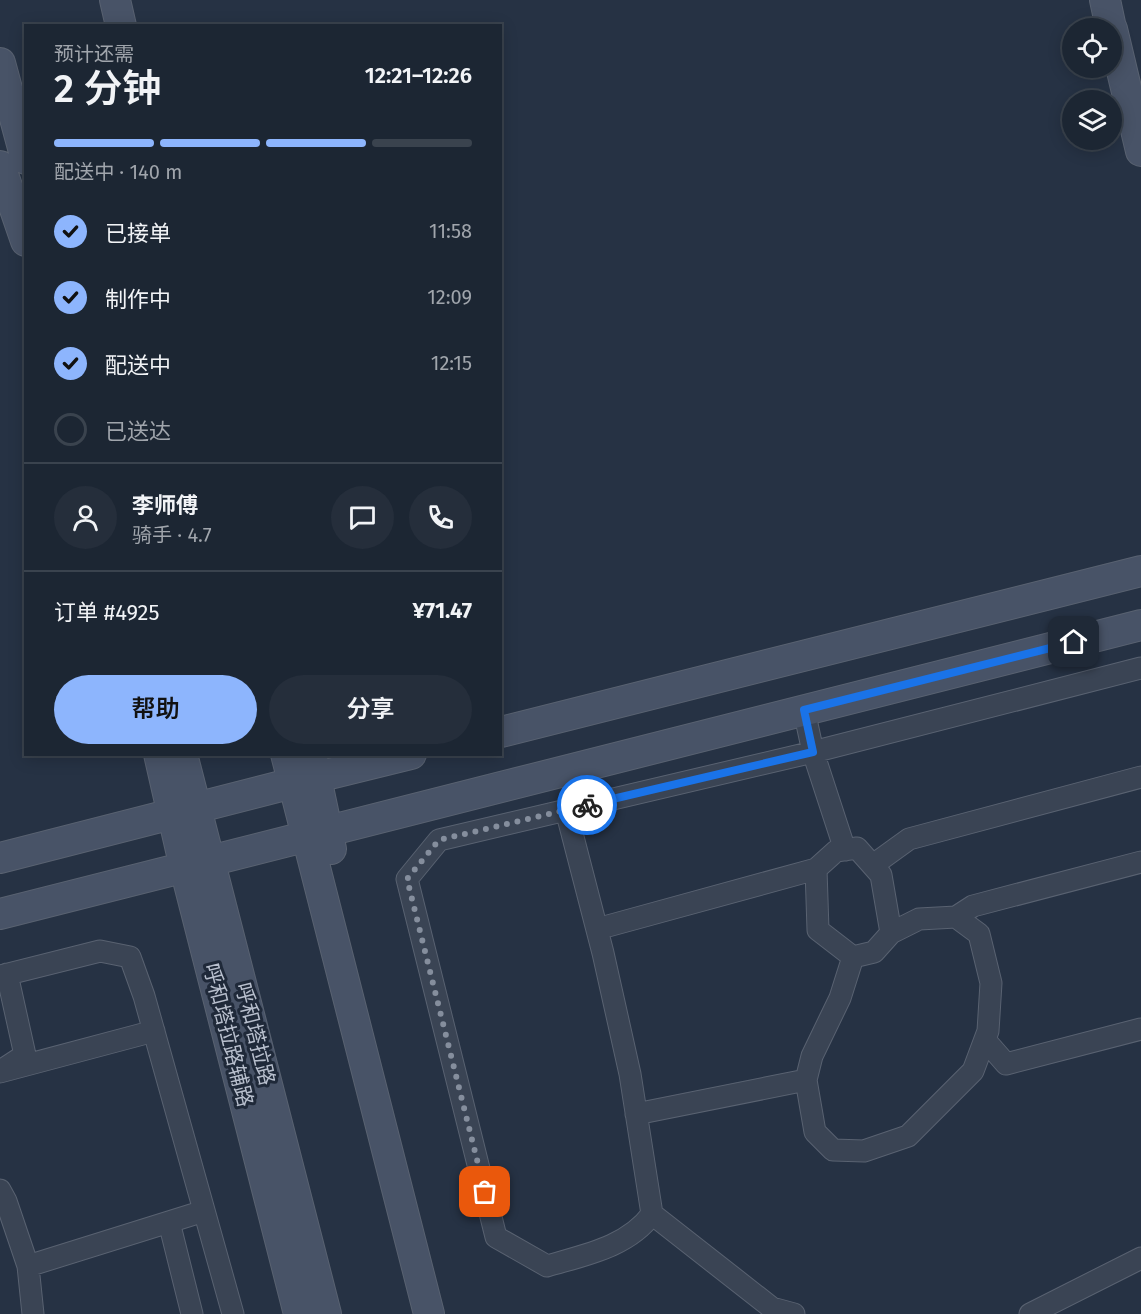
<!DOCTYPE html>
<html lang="zh">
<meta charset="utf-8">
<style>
body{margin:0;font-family:"Fira Sans","Noto Sans SC",sans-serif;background:#252e3b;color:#f1f3f6;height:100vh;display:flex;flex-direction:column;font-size:22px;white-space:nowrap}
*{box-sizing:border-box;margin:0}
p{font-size:20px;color:#a0a5ac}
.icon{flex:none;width:33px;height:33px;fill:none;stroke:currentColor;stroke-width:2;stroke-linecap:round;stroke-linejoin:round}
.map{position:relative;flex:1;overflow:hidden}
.details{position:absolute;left:24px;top:24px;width:478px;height:732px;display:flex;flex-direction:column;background:#1c2633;border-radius:0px;box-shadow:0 3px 15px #0003,0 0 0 2px #3a434e}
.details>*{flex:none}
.buttons{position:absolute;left:1062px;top:18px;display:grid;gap:12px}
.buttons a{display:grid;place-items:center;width:60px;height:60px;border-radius:50%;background:#1c2633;box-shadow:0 3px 15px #0003,0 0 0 2px #3a434e;font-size:30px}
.pin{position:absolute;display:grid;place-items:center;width:51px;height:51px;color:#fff;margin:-26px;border-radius:12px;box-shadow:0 3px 9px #0006}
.courier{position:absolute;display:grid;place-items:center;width:60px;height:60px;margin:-30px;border:4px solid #1a73e8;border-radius:50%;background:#fff;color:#222;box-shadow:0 2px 8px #0007}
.head em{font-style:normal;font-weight:600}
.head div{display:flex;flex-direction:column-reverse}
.head{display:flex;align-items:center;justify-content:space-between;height:102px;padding:0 30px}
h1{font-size:39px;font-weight:600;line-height:45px}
.bar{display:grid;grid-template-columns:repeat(4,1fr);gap:9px 6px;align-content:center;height:72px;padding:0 30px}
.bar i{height:8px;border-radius:4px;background:#3a434e}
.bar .current{background:#8db5fd}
.bar p{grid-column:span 4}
.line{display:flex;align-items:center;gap:15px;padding:0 30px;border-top:2px solid #3a434e}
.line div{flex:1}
.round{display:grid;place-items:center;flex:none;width:63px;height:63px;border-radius:32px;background:#252e3b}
ol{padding:0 30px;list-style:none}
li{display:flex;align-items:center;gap:18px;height:66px}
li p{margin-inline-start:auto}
li .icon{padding:6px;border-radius:50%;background:#8db5fd;color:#111;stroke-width:4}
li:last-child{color:#a0a5ac}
li i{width:33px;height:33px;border:3px solid #3a434e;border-radius:50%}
.cta{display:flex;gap:12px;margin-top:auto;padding:12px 30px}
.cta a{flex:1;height:69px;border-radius:36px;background:#8db5fd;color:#111;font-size:24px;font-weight:600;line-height:69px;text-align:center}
.cta a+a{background:#252e3b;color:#f1f3f6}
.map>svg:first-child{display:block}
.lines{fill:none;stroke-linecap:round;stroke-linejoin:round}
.street-casing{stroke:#596271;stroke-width:23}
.secondary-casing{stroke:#596271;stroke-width:32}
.street{stroke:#3a4454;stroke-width:21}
.secondary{stroke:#485367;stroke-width:30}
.done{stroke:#858e9d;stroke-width:6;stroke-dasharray:0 10.8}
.route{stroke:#1a73e8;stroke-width:8}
.labels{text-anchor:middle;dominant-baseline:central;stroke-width:6;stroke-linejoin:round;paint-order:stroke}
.street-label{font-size:21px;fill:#b8bfcd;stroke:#1f2939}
</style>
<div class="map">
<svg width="1141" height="1314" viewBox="0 0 1141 1314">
<rect width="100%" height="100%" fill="#263244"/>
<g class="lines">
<!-- street casing -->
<g class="street-casing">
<path id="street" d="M566,810L603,953L630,1074L652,1214C628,1247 584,1255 547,1266L496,1237L407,879L439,840L813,752L804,710
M845,850L813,752L1141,668
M873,865L909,839L1141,777
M956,917L973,906L1141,862
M597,929L816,869L818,930L853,957L874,952L891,933L881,875L857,848L836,851L816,869
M853,957L840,998L812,1056L806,1080L815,1132L833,1150L864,1151L908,1136L973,1071L988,1031L991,983L979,934L956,917L919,919L891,933
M0,976L100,951L130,957L144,996L233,1314
M985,1040L1006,1064L1141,1029
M5,1068L25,1055L7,974
M0,1072L154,1031
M636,1114L806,1080
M0,1190L6,1201L28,1266L204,1211
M652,1214L772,1308L794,1314
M169,1222L192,1314
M28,1266L33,1314
M1030,1314L1141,1258"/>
</g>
<!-- secondary casing -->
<g class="secondary-casing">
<path id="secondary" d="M115,0L121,26
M1105,0L1111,28
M1112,29L1141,151
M0,63L26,159
M0,166L26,241
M501,732L1141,571
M159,754L185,868L299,1314
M182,754L326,1314
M286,754L429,1314
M311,754L331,849
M0,858L293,783L411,754
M0,914L1141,625"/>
</g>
<!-- street -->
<use href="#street" class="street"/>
<!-- secondary -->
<use href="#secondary" class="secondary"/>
</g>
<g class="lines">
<!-- done -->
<path class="done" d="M485,1192L407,879L439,840L587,805"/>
<!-- route -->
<path class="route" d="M587,805L813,752L804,710L1074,642"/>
</g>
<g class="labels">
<!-- street labels -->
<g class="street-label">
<text transform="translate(255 1034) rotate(76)">呼和塔拉路</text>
<text transform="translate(228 1035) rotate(76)">呼和塔拉路辅路</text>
</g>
</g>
</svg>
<div class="buttons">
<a><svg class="icon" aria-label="locate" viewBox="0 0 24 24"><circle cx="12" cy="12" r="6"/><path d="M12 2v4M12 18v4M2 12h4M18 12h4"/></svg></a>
<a><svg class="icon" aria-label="layers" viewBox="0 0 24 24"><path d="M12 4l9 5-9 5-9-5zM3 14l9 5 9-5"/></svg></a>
</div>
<div class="pin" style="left:485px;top:1192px;background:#ea580c"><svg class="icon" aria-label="bag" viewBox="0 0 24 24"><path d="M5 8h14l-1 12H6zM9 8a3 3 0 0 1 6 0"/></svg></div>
<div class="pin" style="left:1074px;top:642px;background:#1f2937"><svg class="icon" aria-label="home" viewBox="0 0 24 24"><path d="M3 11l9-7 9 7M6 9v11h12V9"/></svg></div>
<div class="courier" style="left:587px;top:805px"><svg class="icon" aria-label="bike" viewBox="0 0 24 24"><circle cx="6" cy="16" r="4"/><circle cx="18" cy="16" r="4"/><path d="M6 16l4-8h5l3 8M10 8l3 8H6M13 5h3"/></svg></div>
<section class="details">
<div class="head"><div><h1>2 分钟</h1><p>预计还需</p></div><em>12:21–12:26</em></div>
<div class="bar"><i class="current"></i><i class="current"></i><i class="current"></i><i></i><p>配送中 · 140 m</p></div>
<ol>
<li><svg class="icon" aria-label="check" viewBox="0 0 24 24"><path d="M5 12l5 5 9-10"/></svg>已接单<p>11:58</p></li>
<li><svg class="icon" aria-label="check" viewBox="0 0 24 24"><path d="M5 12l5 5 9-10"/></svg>制作中<p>12:09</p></li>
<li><svg class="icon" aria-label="check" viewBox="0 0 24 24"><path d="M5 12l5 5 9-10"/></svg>配送中<p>12:15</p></li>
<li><i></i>已送达</li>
</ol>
<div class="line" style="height:108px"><a class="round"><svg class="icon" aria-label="person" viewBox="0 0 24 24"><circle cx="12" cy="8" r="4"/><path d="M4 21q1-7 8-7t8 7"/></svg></a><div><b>李师傅</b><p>骑手 · 4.7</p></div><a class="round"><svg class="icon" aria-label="chat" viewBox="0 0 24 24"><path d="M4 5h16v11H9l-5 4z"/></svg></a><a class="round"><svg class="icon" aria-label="phone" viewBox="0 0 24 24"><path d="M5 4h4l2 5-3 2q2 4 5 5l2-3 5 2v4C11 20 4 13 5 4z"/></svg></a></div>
<div class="line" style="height:78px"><div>订单 #4925</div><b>¥71.47</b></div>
<div class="cta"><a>帮助</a><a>分享</a></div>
</section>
</div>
